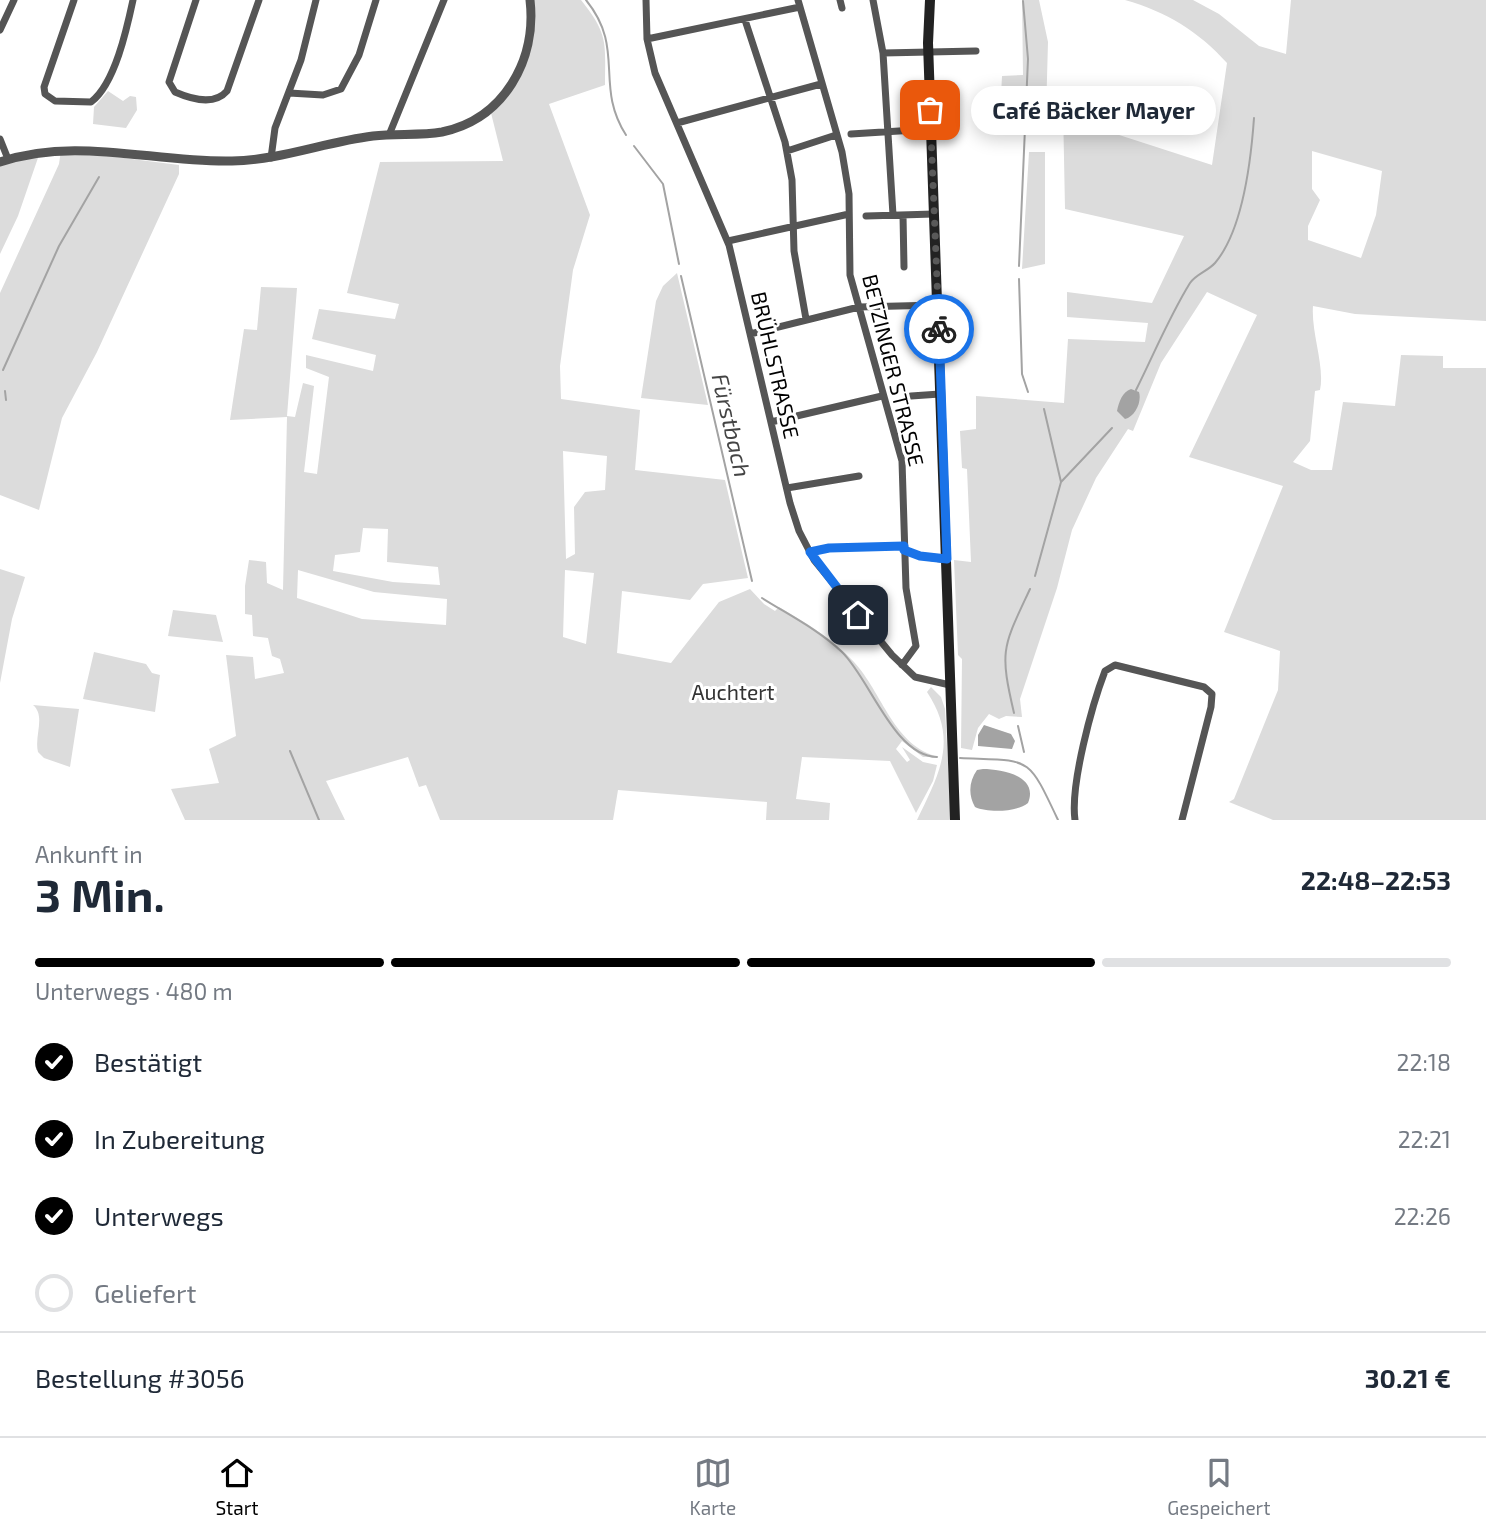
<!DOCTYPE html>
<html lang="de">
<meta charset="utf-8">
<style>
body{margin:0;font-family:"Exo 2",sans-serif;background:#f2f2f3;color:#1f2937;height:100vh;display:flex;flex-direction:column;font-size:26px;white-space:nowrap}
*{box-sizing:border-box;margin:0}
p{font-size:23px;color:#747a83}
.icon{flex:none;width:38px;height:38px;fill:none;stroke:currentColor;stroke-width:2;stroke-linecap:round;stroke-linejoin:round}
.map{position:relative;height:820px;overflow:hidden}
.details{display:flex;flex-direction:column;background:#fff;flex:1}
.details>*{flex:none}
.pin{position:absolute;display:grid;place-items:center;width:60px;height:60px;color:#fff;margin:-30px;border-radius:14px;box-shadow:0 4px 10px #0006}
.courier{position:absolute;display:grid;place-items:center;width:70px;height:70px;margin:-35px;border:5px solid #1a73e8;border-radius:50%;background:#fff;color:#222;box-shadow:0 2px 9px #0007}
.bubble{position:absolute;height:49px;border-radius:24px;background:#fff;box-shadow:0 4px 18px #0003;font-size:23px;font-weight:700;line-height:49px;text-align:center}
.overview em{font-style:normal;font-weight:700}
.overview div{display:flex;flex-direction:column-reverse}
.overview{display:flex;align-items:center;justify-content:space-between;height:119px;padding:0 35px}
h1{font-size:46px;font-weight:700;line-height:52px}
.bar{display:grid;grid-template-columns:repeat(4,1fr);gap:10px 7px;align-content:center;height:84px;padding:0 35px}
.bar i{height:9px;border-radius:5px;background:#e0e1e3}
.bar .selected{background:#000}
.bar p{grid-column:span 4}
.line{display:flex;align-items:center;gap:18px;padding:0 35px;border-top:2px solid #e0e1e3}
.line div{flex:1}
ol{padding:0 35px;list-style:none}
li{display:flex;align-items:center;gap:21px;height:77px}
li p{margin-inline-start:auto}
li .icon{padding:7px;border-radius:50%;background:#000;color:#fff;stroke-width:4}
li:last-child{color:#747a83}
li i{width:38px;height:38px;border:4px solid #e0e1e3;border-radius:50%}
.tab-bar{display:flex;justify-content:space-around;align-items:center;height:98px;border-top:2px solid #e0e1e3;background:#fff;font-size:19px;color:#747a83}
.tab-bar a{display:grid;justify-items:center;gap:4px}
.tab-bar .selected{color:#000}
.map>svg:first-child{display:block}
.green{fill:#dcdcdc;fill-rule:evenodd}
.water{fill:#a3a3a3}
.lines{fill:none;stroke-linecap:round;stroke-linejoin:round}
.stream{stroke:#a3a3a3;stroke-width:2}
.minor{stroke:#555;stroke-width:7}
.tertiary{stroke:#555;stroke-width:9}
.secondary{stroke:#222;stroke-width:10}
.done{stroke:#595959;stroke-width:7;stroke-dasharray:0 12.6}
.route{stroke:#1a73e8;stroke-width:9}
.labels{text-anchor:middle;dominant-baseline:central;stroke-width:6;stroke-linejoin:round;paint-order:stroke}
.street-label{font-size:21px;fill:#000;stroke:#fff}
.park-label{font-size:21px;fill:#333;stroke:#fff}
.water-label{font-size:23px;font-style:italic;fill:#444;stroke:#fff}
</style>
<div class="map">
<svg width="1486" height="820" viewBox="0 0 1486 820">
<rect width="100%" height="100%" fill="#fff"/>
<!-- green -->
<path class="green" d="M532,0H581C609,35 605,43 605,85L549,104L590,215L573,270L560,366L561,399L640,410L635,470L725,480L748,578L703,584L690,600L622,591L617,653L671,663L719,602L750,589L764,604L775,611L779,607C806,623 832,638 854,662C882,692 894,747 939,757H923L902,741L896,749L907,762L910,760L902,747L923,762L937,765L933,781L916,813L890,761L802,757L796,799L830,803L829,820H766L767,802L618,790L613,820H440L426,785L419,787L408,757L326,781L345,820H185L171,789L219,783L209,749L236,736L226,655L253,657L255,679L284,673L280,659L272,656L268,638L253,636L252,615L245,614V586L249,560L266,562L267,583L283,590L287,417L230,420L244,329L257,330L261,287L297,288L287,416L295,417L303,383L314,386L304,472L317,474L329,377L306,368V355L373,371L376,355L312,339L319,309L395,319L399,304L347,293L380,162L503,161L491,113C529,80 533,48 532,0ZM563,451L607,456L605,490L585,492L574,507L575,554L566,559ZM363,528L388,529L387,562L438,567L440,585L393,582L333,571L335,555L360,552ZM298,570L374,592L447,599L446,625L362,619L297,598ZM565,570L594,573L586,644L563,637Z
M1022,0H1039L1048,42L1046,114L1000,115L1002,76L1023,75Z
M1125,0H1193L1219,14L1259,46L1286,54L1291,0H1486V321L1355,314L1313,306C1311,333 1325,366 1320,390L1315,391L1310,441L1293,462L1311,470H1332L1343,402L1395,406L1401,355L1443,356V368H1486V820H1273L1229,802L1234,799L1278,690L1280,651L1224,632L1283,486L1189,457L1257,315L1207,292L1161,363L1133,431L1128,429L1096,478L1072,530L1057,588L1020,699L1022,717L1006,716L999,719L989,714L978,728L972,750L961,748L962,659L958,655L954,560L971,562L967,469L962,468L960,431L976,429V396L1064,403L1068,339L1145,342L1148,323L1067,317V292L1152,303L1184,236L1065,209L1063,107L1113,133L1212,165L1227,63C1198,31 1167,12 1125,0ZM1312,151L1382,171L1376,215L1361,258L1308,240V226L1320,200L1312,189Z
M108,91L123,101L130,96L136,97L137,110L126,128L93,124L94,107Z
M61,150L179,165V174L97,352L62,418L39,510L0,495V293L59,164Z
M40,152L18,216L0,254V162Z
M1029,152H1045V264L1022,269Z
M677,273L708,405L641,398L656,301L663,286Z
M0,569L25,577L12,619L0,683Z
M173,610L216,615L223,642L168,636Z
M94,652L146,664L152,673L160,675L155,712L83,699Z
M931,687L941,697L945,709L951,820H917C939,774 959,740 927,692Z
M33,705L79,709L70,767L44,758L38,752C34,736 46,716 33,705Z"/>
<!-- water -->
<path class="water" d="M1131,389L1139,392C1142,402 1135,417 1125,419L1117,411C1119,402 1122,392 1131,389Z
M984,725L1011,734L1015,741L1012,749L978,746V735Z
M983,769C1002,769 1039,776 1028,803C1017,812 988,813 975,807C968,795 969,781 977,770Z"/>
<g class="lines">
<!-- stream -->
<path class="stream" d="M586,0C626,49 594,85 626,135
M634,146L663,184L679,264
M1019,266L1028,59L1023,1
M681,276L752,581
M1019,279L1022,374L1028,392
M3,370L59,246L99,177
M1136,390C1154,354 1169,317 1190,283C1196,274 1208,271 1215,263C1243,230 1251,160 1254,118
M5,391L6,400
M1044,409L1061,482
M1035,576L1061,482L1112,428
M762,598C789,615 819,630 842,652C870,679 894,756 937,757
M1014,713C999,649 1003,647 1030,589
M1018,726L1024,752
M290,751L319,820
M960,758C1031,761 1027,754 1058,820"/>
<!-- minor -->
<path class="minor" d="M74,0L44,87L45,94L55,101L91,102C115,84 127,28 133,0
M196,0L169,82L175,92C191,99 214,106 227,91L259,0
M646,0L647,39L655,73L729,245L790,503L799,531L814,560L892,655L915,677L950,685
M798,0L842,152L849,194L850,275L902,461L906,588L916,646L902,665
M840,0L842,8
M873,0L883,53L893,215
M745,20L785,142L792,180L794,251L806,319
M0,30L14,0
M647,39L800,7
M883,53L976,51
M289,93L323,95L341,89L359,55L376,0
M677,123L821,84
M851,134L931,129
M389,135L444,0
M0,139L8,159
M787,151L836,135
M271,158L275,128L301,60L316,0
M903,215L904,267
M866,216L934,214
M728,241L849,214
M750,334L859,307L938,305
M911,396L940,394
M771,422L882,396
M787,488L859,476
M904,550L920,556L947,560
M810,552L829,548L904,546
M1075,820C1070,785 1092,705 1105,671L1115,665L1204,687L1212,694L1211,707L1182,820"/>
<!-- tertiary -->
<path class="tertiary" d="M0,162C77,136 154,163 232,161C281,160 325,142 373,136C396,133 419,136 442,132C504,119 537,60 530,0"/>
<!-- secondary -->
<path class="secondary" d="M930,0L928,43L955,820"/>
</g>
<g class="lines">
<!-- done -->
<path class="done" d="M930,110L939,329"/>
<!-- route -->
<path class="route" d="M858,615L810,552L829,548L904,546V550L920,556L947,559L939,329"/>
</g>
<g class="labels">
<!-- street labels -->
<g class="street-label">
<text transform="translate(776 365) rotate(77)">BRÜHLSTRASSE</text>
<text transform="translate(894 370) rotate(76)">BETZINGER STRASSE</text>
</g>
<!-- park labels -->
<g class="park-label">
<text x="733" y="691">Auchtert</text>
</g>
<!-- water labels -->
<g class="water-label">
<text transform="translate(732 425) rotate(77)">Fürstbach</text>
</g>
</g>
</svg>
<div class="pin" style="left:930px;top:110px;background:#ea580c"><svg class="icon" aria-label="bag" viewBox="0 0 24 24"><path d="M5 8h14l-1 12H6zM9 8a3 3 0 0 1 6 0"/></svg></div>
<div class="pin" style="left:858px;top:615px;background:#1f2937"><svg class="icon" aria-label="home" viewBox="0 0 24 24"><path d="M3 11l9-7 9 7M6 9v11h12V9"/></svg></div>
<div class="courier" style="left:939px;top:329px"><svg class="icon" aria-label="bike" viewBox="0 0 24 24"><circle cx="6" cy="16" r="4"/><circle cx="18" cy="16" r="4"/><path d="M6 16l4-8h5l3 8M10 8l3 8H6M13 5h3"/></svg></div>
<div class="bubble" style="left:971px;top:86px;width:245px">Café Bäcker Mayer</div>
</div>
<section class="details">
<div class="overview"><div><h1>3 Min.</h1><p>Ankunft in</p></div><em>22:48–22:53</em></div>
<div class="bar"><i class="selected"></i><i class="selected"></i><i class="selected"></i><i></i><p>Unterwegs · 480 m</p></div>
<ol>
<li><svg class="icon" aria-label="check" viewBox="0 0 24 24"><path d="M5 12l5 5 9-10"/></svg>Bestätigt<p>22:18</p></li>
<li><svg class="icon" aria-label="check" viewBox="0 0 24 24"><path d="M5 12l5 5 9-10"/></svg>In Zubereitung<p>22:21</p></li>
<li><svg class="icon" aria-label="check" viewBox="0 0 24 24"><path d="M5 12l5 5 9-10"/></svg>Unterwegs<p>22:26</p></li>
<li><i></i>Geliefert</li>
</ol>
<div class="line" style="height:91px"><div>Bestellung #3056</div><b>30.21 €</b></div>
</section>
<nav class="tab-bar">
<a class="selected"><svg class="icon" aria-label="home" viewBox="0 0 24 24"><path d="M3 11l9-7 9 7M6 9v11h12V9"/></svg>Start</a>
<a><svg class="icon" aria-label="map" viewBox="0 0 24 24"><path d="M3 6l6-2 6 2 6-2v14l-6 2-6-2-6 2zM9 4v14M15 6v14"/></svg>Karte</a>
<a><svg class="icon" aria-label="saved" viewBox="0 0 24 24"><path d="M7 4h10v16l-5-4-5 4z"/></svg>Gespeichert</a>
</nav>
